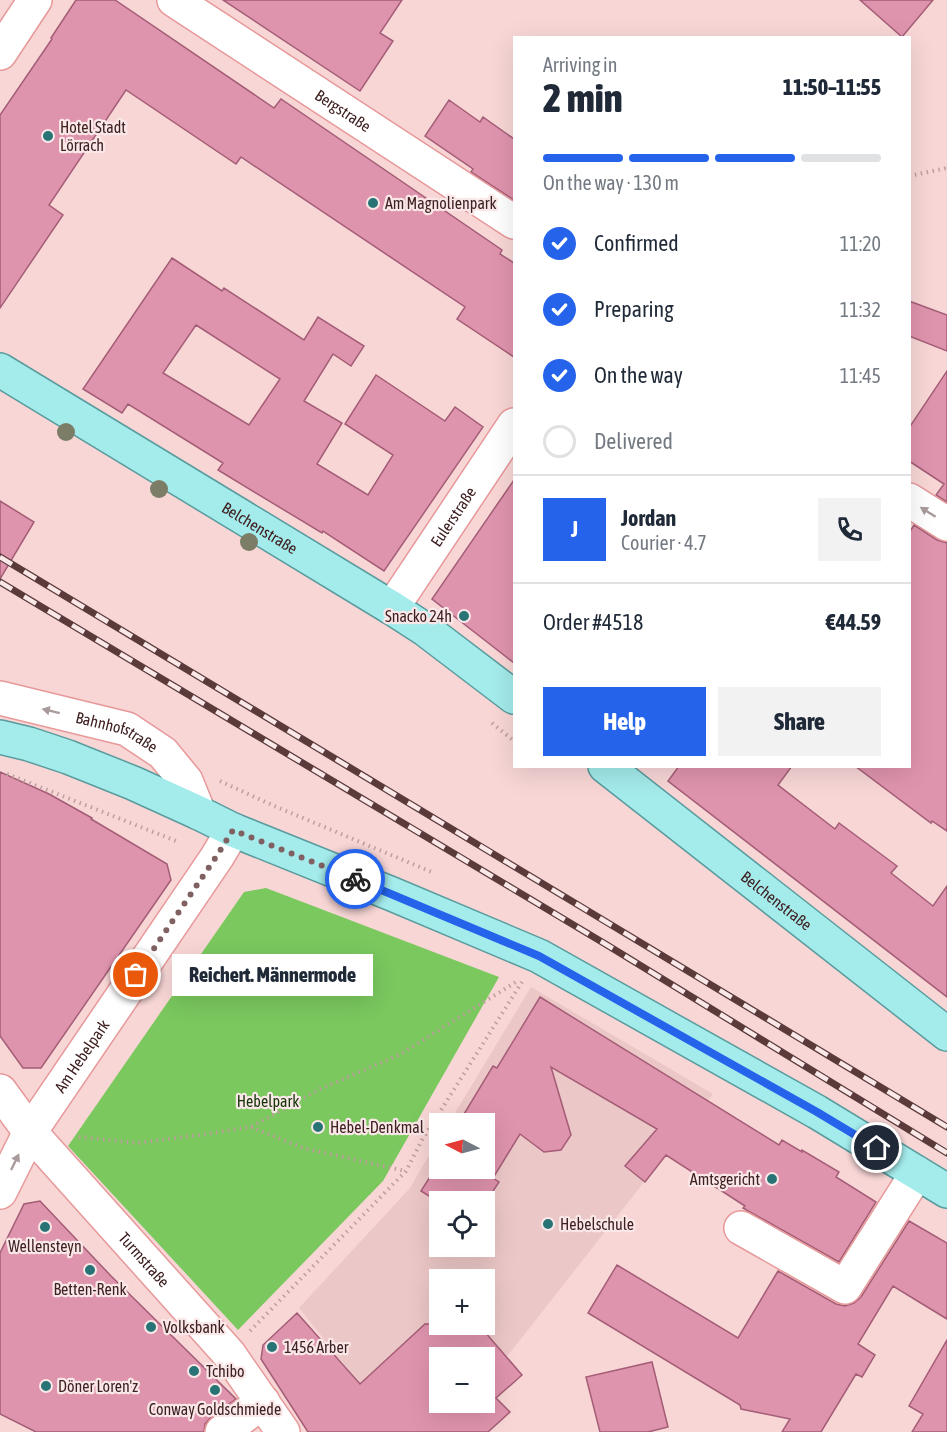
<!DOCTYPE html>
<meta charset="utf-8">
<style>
body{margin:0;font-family:"Asap Condensed",sans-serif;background:#f2f2f3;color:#1f2937;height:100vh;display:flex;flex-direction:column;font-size:22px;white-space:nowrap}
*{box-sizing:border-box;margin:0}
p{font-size:20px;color:#747a83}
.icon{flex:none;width:33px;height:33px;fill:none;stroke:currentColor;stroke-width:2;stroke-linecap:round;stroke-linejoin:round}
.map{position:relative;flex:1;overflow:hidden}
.side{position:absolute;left:513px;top:36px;width:398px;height:732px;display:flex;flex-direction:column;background:#fff;border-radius:0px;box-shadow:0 6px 24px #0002}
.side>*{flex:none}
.needle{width:39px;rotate:276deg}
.fabs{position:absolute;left:429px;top:1113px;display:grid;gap:12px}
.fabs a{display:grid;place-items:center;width:66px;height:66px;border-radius:0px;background:#fff;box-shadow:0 6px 24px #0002;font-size:30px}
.pin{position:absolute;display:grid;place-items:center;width:51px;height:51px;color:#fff;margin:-26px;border:3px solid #fff;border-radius:50%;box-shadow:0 2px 6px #0007}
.courier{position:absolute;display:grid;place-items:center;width:60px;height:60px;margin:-30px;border:4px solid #2563eb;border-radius:50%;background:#fff;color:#222;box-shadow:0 2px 8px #0007}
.bubble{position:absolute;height:42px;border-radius:0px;background:#fff;box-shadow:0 6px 24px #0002;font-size:20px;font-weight:800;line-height:42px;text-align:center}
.headline em{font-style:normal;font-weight:800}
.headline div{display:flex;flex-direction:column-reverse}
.headline{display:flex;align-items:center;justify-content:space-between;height:102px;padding:0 30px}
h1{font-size:39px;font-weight:800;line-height:45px}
.bar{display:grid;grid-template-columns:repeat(4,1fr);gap:9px 6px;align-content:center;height:72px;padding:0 30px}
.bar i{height:8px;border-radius:4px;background:#e0e1e3}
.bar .selected{background:#2563eb}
.bar p{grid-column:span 4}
.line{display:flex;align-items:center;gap:15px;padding:0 30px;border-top:2px solid #e0e1e3}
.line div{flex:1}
.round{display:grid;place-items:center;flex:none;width:63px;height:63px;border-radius:0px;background:#f2f2f3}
ol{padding:0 30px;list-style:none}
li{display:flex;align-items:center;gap:18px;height:66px}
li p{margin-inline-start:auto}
li .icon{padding:6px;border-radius:50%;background:#2563eb;color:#fff;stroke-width:4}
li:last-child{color:#747a83}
li i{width:33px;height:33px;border:3px solid #e0e1e3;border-radius:50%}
.primary-button{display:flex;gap:12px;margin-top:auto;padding:12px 30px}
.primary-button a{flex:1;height:69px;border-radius:0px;background:#2563eb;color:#fff;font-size:24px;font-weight:800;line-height:69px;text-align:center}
.primary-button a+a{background:#f2f2f3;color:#1f2937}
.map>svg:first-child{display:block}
.built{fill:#ecc7c7;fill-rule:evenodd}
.green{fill:#7ac85e}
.building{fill:#df94ad;stroke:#a45d76;stroke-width:1.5;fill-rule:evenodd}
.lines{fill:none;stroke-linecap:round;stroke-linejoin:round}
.minor-casing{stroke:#e79899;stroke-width:36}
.major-casing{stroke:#5a9b9d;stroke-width:36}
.path{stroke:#bf9e9f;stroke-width:4;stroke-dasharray:1.5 4.5;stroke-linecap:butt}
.minor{stroke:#fff;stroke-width:33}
.major{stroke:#a4ebec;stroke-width:33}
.rail-casing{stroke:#5a3a3b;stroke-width:7}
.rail{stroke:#fae8e8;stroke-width:4.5;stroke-dasharray:14;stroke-linecap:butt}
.tree{fill:#7c7d66}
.oneway{fill:#a99b9b}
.done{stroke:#806060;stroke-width:6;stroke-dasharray:0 10.8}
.route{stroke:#2563eb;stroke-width:8}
.poi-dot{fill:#287375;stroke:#fae8e8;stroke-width:2}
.labels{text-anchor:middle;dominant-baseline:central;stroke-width:4.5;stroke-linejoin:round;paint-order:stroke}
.street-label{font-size:16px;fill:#3f2021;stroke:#fae8e8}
.poi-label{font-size:16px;fill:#3f2021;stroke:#fae8e8;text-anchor:start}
.park-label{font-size:16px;fill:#16350a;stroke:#fae8e8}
</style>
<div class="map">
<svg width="947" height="1432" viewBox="0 0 947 1432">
<rect width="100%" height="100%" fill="#f8d6d6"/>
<!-- built -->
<path class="built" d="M531,987L713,1094L491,1377L484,1358H440L434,1432L360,1384L299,1308L410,1188L439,1138L440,1168H484V1124L449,1123ZM440,1202H484V1246H440ZM440,1280H484V1324H440Z"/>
<!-- green -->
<path class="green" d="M266,888L499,977L383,1181L238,1330L68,1146L244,892Z"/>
<!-- building -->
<path class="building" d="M76,0H115L274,108L281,99L502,250L500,254L514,263V357L457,319L465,307L241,157L236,164L126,90L49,205L63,215L0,308V115L52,39L51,38Z
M223,0H402L380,33L393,41L360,91Z
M860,0H933L902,37Z
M449,100L480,122L483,117L514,139V200L471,172L473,169L425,136Z
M172,258L222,291L224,288L304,340L318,317L364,346L351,366L333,354L304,401L342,423L317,464L368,495L393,455L345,424L376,375L445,421L455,407L483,427L384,571L323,531L322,533L218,470L223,463L128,404L122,413L83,389ZM196,325L280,379L249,425L163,373Z
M909,301L947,315V351L909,336Z
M947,371V502L936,495L944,484L909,461V428Z
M514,480V663L432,599Z
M0,501L34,522L0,579Z
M914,525L937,540L947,543V831L932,821L931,823L855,766H909V533Z
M679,766H792L778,785L835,829L839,823L897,866L891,873L933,906L947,886V997L668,781Z
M0,772L49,794L92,818L91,819L167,864L171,880L41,1068H23L0,1036Z
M540,997L779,1145L782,1140L802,1152V1150L839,1172L836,1177L876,1202L839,1262L743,1208L745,1206L666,1155L645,1182L625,1166L657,1129L551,1067L571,1135L561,1150L544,1152L520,1134L493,1178L499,1182L484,1205V1202H440V1203L421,1191L440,1161V1168H484V1124H458L493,1066L497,1068Z
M40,1201L111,1276L236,1399L211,1417L205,1424L204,1432H36L0,1414V1253L24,1204Z
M909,1221L947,1243V1319L893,1286L858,1344L875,1355L862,1377L856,1374L821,1432H782L790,1419L741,1409L740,1405L588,1313L617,1265L738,1338L778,1271L836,1304L845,1306L854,1303L861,1297Z
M297,1313L360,1384L425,1324H478L522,1375L496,1398L510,1412L488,1432H308L261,1359L263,1345ZM440,1358H484V1402H440Z
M947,1340V1432H912L923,1414L909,1406Z
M652,1362L668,1427L648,1432H600L586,1377Z"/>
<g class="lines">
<!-- minor casing -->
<g class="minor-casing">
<g id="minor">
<path id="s1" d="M174,0L514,222"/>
<path d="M0,53L35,0"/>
<path d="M909,500L947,524"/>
<path id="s2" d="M392,608L514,425"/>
<path id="s3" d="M0,698L127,729L163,753L186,781L199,813"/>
<path id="s4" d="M0,1091L30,1132L229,1354L283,1432"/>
<path id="s5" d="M0,1192L30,1132L217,857L233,830"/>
<path d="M741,1228L845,1287L917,1173"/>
<path d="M222,1432L263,1402"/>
</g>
</g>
<!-- major casing -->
<g class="major-casing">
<g id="major">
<path id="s6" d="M0,370L392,608L426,630L514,697"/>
<path d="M0,737L29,744L68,757L133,783L199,813L233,830L392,894L539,956L817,1112L947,1191"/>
<path id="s7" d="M605,766L947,1034"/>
</g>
</g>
<!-- path -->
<path class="path" d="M909,176L947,168
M492,723L514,741
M7,774L176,841
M220,781L272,805L434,873
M251,1127L303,1148L405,1171
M79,1137L137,1143L199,1135L251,1127L318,1090L399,1055L516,982
M250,1331L406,1171L422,1140L522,982"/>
<!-- minor -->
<use href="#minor" class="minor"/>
<!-- major -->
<use href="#major" class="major"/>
<!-- rail casing -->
<g class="rail-casing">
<path id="rail" d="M0,557L947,1127
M0,582L607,945L947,1153"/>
</g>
<!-- rail -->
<use href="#rail" class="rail"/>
</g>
<!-- trees -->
<g class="tree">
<circle cx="66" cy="432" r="9"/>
<circle cx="159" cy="489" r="9"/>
<circle cx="249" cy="542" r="9"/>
</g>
<!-- one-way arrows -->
<defs><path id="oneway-solid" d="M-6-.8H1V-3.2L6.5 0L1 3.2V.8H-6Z" transform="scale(1.5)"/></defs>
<g class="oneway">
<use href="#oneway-solid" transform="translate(928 512) rotate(-148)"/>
<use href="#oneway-solid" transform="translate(51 711) rotate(-166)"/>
<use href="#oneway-solid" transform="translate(15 1162) rotate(-64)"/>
</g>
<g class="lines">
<!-- done -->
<path class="done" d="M136,975L216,857L233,830L355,879"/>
<!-- route -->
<path class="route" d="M355,879L539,956L817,1112L877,1148"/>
</g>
<!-- markers -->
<g class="poi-dot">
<circle cx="48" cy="136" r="6"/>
<circle cx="373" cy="203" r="6"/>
<circle cx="464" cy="616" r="6"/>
<circle cx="318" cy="1127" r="6"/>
<circle cx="772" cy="1179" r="6"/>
<circle cx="548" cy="1224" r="6"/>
<circle cx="45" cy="1227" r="6"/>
<circle cx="90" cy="1270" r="6"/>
<circle cx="151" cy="1327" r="6"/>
<circle cx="272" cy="1347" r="6"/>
<circle cx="194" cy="1371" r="6"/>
<circle cx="46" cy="1386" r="6"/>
<circle cx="215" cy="1390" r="6"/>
</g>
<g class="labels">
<!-- street labels -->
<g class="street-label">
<text stroke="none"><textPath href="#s1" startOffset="202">Bergstraße</textPath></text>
<text stroke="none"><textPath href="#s2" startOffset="110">Eulerstraße</textPath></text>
<text stroke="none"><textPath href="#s6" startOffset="304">Belchenstraße</textPath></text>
<text stroke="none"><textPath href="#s3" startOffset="122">Bahnhofstraße</textPath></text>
<text stroke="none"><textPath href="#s7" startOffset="218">Belchenstraße</textPath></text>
<text stroke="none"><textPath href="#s5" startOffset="159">Am Hebelpark</textPath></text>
<text stroke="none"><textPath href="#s4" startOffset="222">Turmstraße</textPath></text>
</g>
<!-- poi labels -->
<g class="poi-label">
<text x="60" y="127">Hotel Stadt<tspan x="60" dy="18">Lörrach</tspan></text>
<text x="385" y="203">Am Magnolienpark</text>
<text x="452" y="616" text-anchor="end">Snacko 24h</text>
<text x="330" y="1127">Hebel-Denkmal</text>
<text x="760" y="1179" text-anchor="end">Amtsgericht</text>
<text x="560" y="1224">Hebelschule</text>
<text x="45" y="1246" text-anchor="middle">Wellensteyn</text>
<text x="90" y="1289" text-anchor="middle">Betten-Renk</text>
<text x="163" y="1327">Volksbank</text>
<text x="284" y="1347">1456 Arber</text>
<text x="206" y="1371">Tchibo</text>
<text x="58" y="1386">Döner Loren'z</text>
<text x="215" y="1409" text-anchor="middle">Conway Goldschmiede</text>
</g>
<!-- park labels -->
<g class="park-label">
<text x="268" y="1101">Hebelpark</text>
</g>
</g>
</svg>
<div class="fabs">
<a><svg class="needle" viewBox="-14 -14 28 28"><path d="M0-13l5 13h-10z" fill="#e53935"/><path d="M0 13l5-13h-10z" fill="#747a83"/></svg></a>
<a><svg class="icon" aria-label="locate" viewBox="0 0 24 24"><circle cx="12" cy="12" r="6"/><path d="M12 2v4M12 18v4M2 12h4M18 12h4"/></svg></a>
<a>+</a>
<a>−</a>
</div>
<div class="pin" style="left:136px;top:975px;background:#ea580c"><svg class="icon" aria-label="bag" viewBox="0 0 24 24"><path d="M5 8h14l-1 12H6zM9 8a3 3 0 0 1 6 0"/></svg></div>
<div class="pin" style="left:877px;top:1148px;background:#1f2937"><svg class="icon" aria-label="home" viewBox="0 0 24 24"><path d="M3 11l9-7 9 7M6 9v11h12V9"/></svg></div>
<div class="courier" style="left:355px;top:879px"><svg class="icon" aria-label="bike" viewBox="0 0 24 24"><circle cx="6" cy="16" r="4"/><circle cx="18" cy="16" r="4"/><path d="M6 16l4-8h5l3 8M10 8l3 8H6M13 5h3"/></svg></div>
<div class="bubble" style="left:172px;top:954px;width:201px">Reichert. Männermode</div>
<section class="side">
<div class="headline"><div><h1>2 min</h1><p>Arriving in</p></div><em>11:50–11:55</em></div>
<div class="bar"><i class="selected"></i><i class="selected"></i><i class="selected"></i><i></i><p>On the way · 130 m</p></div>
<ol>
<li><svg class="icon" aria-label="check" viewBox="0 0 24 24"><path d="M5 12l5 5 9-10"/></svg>Confirmed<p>11:20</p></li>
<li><svg class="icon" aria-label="check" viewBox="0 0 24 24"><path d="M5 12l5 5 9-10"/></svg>Preparing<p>11:32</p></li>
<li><svg class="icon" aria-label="check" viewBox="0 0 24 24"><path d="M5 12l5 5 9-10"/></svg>On the way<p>11:45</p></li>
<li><i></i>Delivered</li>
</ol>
<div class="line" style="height:108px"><b class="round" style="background:#2563eb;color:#fff">J</b><div><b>Jordan</b><p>Courier · 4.7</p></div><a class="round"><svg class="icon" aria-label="phone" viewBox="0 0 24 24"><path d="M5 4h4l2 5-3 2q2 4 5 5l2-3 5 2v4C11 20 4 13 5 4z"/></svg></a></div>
<div class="line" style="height:78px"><div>Order #4518</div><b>€44.59</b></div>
<div class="primary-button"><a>Help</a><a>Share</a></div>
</section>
</div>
